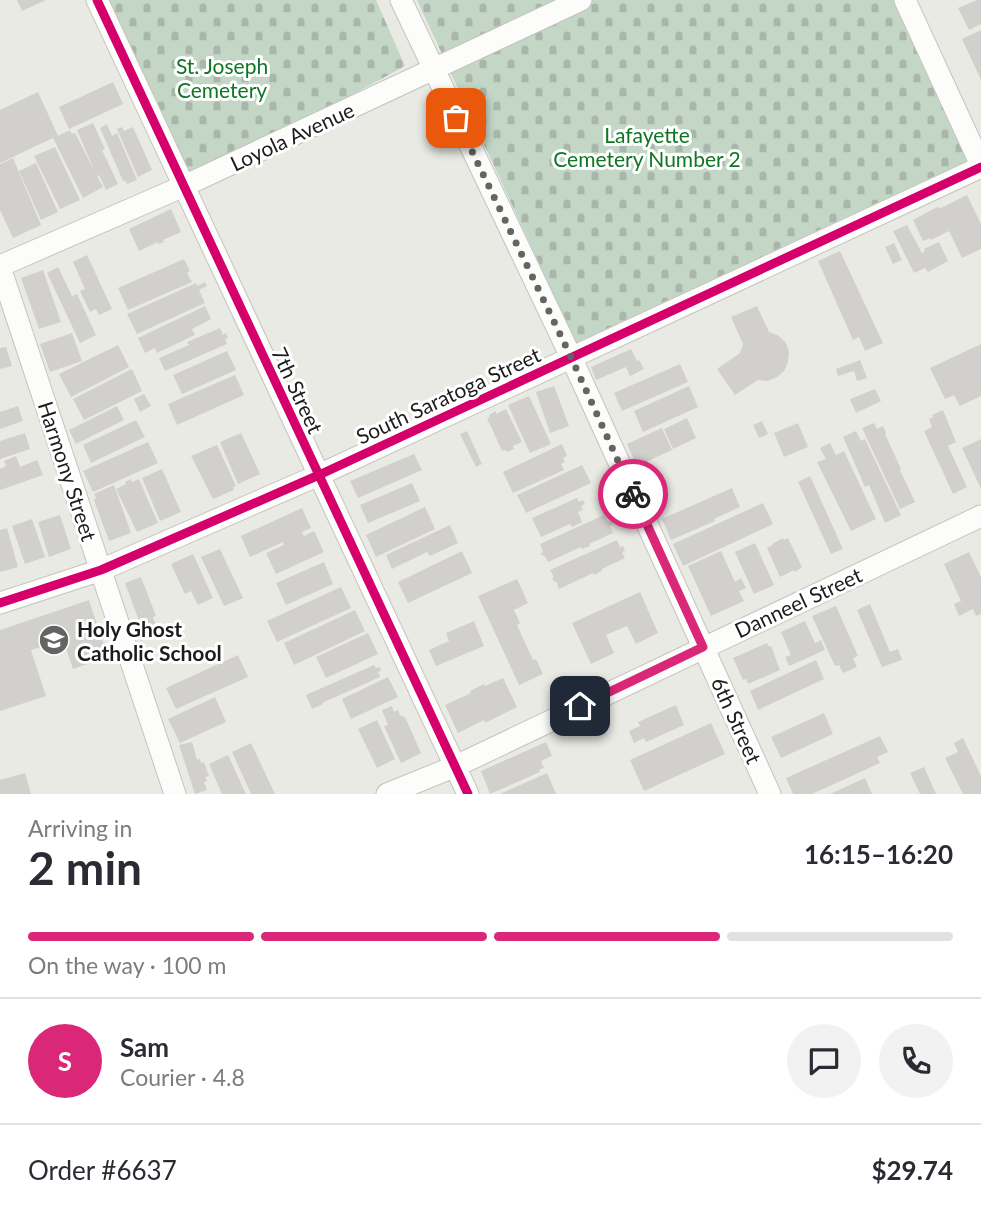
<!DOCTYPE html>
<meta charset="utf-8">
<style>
body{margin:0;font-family:Lato,sans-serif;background:#f2f2f3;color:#2b2b33;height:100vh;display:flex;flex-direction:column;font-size:26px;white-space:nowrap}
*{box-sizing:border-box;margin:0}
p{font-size:23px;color:#7c7c81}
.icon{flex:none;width:38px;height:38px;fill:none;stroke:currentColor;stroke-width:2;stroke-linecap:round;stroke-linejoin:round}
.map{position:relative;height:794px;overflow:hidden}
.drawer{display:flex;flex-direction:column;background:#fff;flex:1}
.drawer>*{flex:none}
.pin{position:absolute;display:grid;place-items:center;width:60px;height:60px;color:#fff;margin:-30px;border-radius:14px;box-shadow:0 4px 10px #0006}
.courier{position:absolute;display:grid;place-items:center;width:70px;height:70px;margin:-35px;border:5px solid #db2777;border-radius:50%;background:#fff;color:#222;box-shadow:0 2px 9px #0007}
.headline em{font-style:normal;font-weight:700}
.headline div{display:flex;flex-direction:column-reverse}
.headline{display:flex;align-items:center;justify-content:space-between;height:119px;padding:0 28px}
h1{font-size:46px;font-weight:700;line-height:52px}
.bar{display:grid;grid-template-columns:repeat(4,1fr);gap:10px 7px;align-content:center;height:84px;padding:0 28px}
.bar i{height:9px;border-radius:5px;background:#e1e1e2}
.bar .on{background:#db2777}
.bar p{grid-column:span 4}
.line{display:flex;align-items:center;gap:18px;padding:0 28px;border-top:2px solid #e1e1e2}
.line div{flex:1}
.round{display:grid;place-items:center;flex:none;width:74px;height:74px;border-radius:37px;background:#f2f2f3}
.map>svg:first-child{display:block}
.cemetery{fill:url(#cemetery-stones)}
.building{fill:#d1d0cc}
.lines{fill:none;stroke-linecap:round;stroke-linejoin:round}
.minor-casing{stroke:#c3c3c1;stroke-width:23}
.minor{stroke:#fcfcfb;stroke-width:21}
.cycleway-casing{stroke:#fff;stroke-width:13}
.cycleway{stroke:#d6006c;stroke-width:9}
.done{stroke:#646462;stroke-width:7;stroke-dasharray:0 12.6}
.route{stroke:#db2777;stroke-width:9}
.labels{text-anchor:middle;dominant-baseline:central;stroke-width:6;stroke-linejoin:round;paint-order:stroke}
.park-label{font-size:21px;fill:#0f7623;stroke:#fff}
.street-label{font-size:21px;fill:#1c1c1c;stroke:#fff}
.poi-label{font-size:21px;font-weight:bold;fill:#1c1c1c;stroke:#fff;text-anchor:start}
</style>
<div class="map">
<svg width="981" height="794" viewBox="0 0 981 794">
<defs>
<pattern id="cemetery-stones" width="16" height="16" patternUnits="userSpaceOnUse" patternTransform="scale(1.75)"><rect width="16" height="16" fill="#c4d6c6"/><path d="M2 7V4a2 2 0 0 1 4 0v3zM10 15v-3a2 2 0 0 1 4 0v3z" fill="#a8b7aa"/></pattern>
</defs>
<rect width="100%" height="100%" fill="#eaeae5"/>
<!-- cemetery -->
<path class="cemetery" d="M109,0H376L405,66L184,186Z
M417,0H893L971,159L576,343Z"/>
<!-- building -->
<path class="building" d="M17,0H46L22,11Z
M977,0H981V24L969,30L958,8Z
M981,30V80L962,39Z
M113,82L123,104L69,129L59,107Z
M38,92L58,136L70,130L72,134L75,133L95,172L77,130L93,123L105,149L102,150L118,184L106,190L99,175L97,176L103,187L83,198L53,138L0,163V110Z
M107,124L112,136L117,133L137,180L127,184L125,181H123L100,128Z
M122,127L124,131L133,127L152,170L138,177L117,129Z
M55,147L80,200L60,209L34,156Z
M13,158L41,225L13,238L0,210V164Z
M36,163L58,212L41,220L19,171Z
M967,195L981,224V249L962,258L949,231L931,240L930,238L923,241L913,220L937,207L941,208Z
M171,209L181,232L163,240L164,242L159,244L158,242L139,251L129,229Z
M907,225L922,253L925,251L924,249L939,242L948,261L928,272L925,268L914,273L893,231Z
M894,243L902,260L893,264L885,247Z
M840,251L883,343L865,351L859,337L853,340L818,261Z
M87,255L112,309L99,315L96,309L90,312L80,291L85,289L73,262Z
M184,259L190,271L187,273L192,282L128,310L118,288Z
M58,267L72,296L77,294L96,335L80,343L47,273Z
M43,270L61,322L39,329L21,278Z
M205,282L207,286L199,290L205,303L137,334L127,314L196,283L197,286Z
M205,306L211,319L192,329L195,335L157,353L155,348L145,353L138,338Z
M757,306L769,332L779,336L786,343L789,352L788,362L784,371L777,377L768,381L758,380L735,395L717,369L740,353L743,344L731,317Z
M220,328L223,335L226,333L228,338L225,339L227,344L165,371L159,358L189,345L187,342Z
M72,333L82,361L50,372L40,344Z
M981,344V396L960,406L954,395L945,399L930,368Z
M118,345L129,367L71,397L59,374Z
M6,347L12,366L0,369V348Z
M631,349L637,361L639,360L644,369L630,376L626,367L596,380L591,367Z
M227,351L236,370L182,394L173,375Z
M860,360L867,378L857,381L854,371L838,376L836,369Z
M680,364L688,382L622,411L614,393Z
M132,369L142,391L84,420L73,399Z
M235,375L244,395L177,425L168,404Z
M554,386L569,426L550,433L536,392Z
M689,386L698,407L643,432L634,411Z
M875,389L881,401L856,413L850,399Z
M144,394L151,406L140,412L134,399Z
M529,396L551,444L530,453L508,405Z
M18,406L23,421L0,429V412Z
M117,406L124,420L76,444L69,430Z
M506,409L522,442L513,446L514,449L507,452L505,450L502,451L487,418L490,417L489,415L496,411V414Z
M943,410L956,442L948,446L967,487L953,494L924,431L932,427L929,419L933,417L932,415Z
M687,418L696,438L673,449L664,429Z
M136,420L145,437L91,463L83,445Z
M762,421L768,434L759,438L753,425Z
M798,423L808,447L784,457L774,433Z
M874,423L877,429L883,426L886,433L885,434L901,469L900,470L915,502L900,509L862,428Z
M662,428L672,450L637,466L627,444Z
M467,431L482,464L476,467L460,434Z
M856,431L861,441L865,439L901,515L885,523L869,485L865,487L843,437Z
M25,433L30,449L0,459V441Z
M241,433L260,474L238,484L220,442Z
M981,439V489L962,448Z
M148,442L158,463L93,492L83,471Z
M830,443L836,455L844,451L876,519L851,531L817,462L826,459L820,448Z
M562,444L567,456L563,458L565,462L561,464L564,470L513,493L503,472Z
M217,445L236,486L233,487L234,490L213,499L191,456Z
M414,454L422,470L358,498L350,481Z
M16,456L20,467L37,460L43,475L0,490V469L6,466L4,461Z
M582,465L591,483L526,513L517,495Z
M162,469L181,512L160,521L142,478Z
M810,476L843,549L831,554L798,482Z
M131,479L132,482L139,479L158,523L137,532L116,489L126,484L125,482Z
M412,483L420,501L368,523L360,505Z
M114,485L131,533L109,541L94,500L96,498L94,494Z
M732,488L740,507L714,519L715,521L671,540L662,519Z
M577,498L579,502L583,500L585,504L581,506L583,510L578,512L582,522L572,527L570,524L541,537L532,518Z
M763,503L773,524L683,566L673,544Z
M425,507L435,529L376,557L366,535Z
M302,508L311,528L302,532L304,536L314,531L324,552L276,574L266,553L284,545L283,542L250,557L241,536Z
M60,515L71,549L49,557L38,522Z
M604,515L608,522L611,521L612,525L610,526L613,533L589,544L590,546L582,549L581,547L548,562L544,555L542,556L541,553L543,552L540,544Z
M32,519L45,557L25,564L12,526Z
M450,525L458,543L430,556L427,552L392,569L386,555Z
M7,528L18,567L0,572V530Z
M783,538L784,540L788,538L802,567L795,572L794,570L780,577L767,548L773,545L772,544Z
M617,540L620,547L623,546L625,551L622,552L625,558L602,569V571L594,575L593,573L559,589L556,581L554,582L552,578L554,577L550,570Z
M755,543L774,585L754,594L735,552Z
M220,549L243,598L224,606L201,557Z
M462,551L472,573L408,603L398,582Z
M721,551L735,582L741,578L746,588L739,591L744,601L711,616L688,566Z
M969,552L981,577V614L976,616L973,609L959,616L954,604L961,601L944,564Z
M193,554L213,598L198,605L191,591L185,594L171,564Z
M324,562L333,584L286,605L276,583Z
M141,577L156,616L153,617L159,634L141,641L135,623L139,621L125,583Z
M517,579L528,603L514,610L520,623L517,625L533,660L536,659L543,674L519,685L478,596Z
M341,587L351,608L277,642L267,621Z
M640,592L658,633L636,644L627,626L606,635L614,653L591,664L572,623Z
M89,600L108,657L73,669L63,640L31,650L46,696L0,711V630Z
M870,604L890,652L898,649L902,660L882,667L857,610Z
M836,606L858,656L853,658L857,667L843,673L839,665L835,666L812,616Z
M355,610L365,631L294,665L284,643Z
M474,621L484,646L436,666L429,650L449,641L446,633Z
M805,621L815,643L821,640L825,650L789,666L785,657L791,655L781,632Z
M368,633L378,654L326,678L316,657Z
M767,643L769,647L771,646L780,670L748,684L746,679L743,680L733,658Z
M238,655L248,677L176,709L166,688Z
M816,660L824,679L758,710L750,691Z
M374,665L376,668L380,667L381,671L378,672L380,677L322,703L323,704L312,709L306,695Z
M388,677L398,697L351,719L342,699Z
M503,678L517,707L485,723L484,720L458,733L445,705L471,693L470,691L484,684L485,686Z
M215,697L226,722L180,743L168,719Z
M676,705L684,725L646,742L644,738L634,743L629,731L640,726L638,722Z
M392,706L394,712L398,710L400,716L402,715L404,718L405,717L421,753L401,763L384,726L388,725L382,710Z
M824,713L833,734L781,758L771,737Z
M377,720L395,759L377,768L358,729Z
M711,723L725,754L644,791L630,760Z
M880,736L888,752L877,757L880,763L812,794H793L786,778Z
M963,738L981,776V794H963L945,758L958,752L954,743Z
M192,742L197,760L200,759L201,763L204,762L209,776L205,777L207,781L204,782L207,790L195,794L179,745Z
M546,742L552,756L541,761L544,768L539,770L540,772L490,794L481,771Z
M251,743L275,794H251L232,752Z
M228,755L246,794H222L209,764Z
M924,767L936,794H920L910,773Z
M25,773L31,794H0V780Z
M547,773L556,794H500Z
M865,778L872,794H830Z"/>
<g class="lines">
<!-- minor casing -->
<g class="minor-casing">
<path id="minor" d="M97,0L468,794
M401,0L571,357L770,794
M905,0L981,165
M0,266L184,186L581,0
M0,267L175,794
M0,603L101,570L319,475L981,167
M387,794L456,766L981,516"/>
</g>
<!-- minor -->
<use href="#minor" class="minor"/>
<!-- cycleway casing -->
<g class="cycleway-casing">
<path id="cycleway" d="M97,0L468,794
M0,603L101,570L319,475L981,167"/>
</g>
<!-- cycleway -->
<use href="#cycleway" class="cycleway"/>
</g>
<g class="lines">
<!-- done -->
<path class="done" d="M456,118L571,357L633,494"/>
<!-- route -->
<path class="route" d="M580,706L703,647L633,494"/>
</g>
<!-- icons -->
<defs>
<g id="school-disc" transform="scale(1.575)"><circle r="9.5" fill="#646462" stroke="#fff"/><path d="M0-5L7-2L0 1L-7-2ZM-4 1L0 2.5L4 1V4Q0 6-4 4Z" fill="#fff"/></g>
</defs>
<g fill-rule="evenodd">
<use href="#school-disc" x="54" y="640"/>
</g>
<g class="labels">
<!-- park labels -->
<g class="park-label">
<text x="222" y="65">St. Joseph<tspan x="222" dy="24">Cemetery</tspan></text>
<text x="647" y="134">Lafayette<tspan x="647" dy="24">Cemetery Number 2</tspan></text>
</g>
<!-- street labels -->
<g class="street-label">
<text transform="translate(292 136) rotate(-25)">Loyola Avenue</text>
<text transform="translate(298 390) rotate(65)">7th Street</text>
<text transform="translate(448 395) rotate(-25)">South Saratoga Street</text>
<text transform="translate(68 471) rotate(72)">Harmony Street</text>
<text transform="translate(798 602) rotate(-25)">Danneel Street</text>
<text transform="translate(737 720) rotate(66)">6th Street</text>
</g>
<!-- poi labels -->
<g class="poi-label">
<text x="77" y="628">Holy Ghost<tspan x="77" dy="24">Catholic School</tspan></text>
</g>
</g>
</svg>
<div class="pin" style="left:456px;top:118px;background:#ea580c"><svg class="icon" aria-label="bag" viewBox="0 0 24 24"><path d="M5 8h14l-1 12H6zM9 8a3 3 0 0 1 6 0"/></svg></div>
<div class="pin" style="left:580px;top:706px;background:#1f2937"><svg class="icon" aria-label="home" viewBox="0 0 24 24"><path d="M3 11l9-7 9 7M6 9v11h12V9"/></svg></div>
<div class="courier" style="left:633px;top:494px"><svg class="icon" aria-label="bike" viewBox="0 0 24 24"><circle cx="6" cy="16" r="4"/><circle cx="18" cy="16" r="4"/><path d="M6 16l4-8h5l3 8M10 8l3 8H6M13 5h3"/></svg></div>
</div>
<section class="drawer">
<div class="headline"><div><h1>2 min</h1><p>Arriving in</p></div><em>16:15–16:20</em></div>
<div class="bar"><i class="on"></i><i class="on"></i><i class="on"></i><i></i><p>On the way · 100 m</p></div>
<div class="line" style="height:126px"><b class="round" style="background:#db2777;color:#fff">S</b><div><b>Sam</b><p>Courier · 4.8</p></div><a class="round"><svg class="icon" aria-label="chat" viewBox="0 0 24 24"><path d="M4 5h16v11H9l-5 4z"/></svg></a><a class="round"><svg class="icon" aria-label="phone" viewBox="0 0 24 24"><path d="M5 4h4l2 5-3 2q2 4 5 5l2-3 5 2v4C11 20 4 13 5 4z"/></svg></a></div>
<div class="line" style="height:91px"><div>Order #6637</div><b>$29.74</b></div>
</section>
